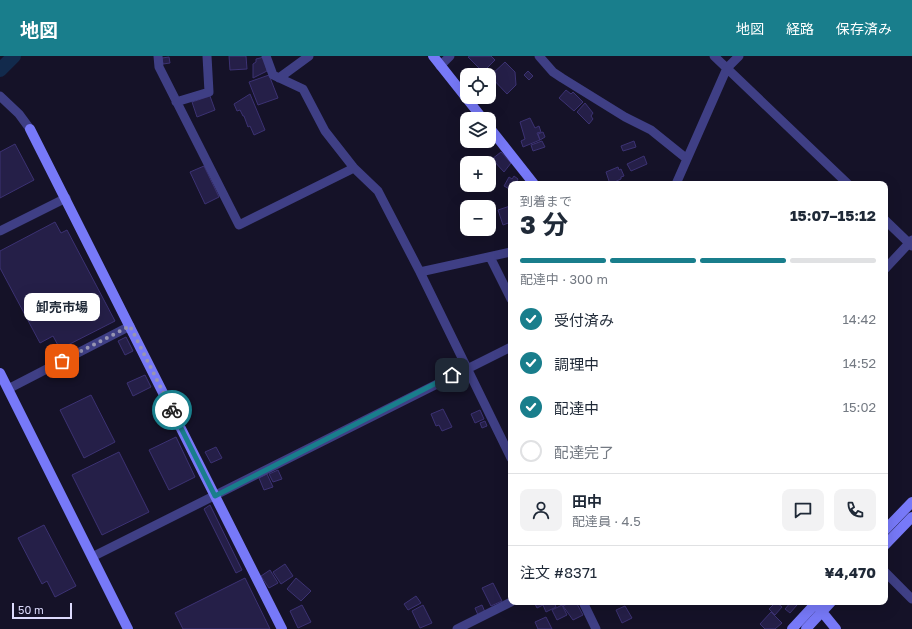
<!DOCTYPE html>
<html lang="ja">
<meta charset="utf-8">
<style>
body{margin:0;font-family:"Golos Text","Noto Sans JP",sans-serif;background:#f2f2f3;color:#1f2937;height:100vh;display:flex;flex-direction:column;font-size:15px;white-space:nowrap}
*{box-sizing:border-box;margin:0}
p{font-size:13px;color:#747a83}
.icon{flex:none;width:22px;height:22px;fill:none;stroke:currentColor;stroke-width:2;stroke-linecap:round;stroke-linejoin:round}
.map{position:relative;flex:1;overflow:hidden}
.drawer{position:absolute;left:508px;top:125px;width:380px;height:424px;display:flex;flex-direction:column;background:#fff;border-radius:8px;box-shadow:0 4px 16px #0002}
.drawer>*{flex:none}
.controls{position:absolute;left:460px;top:12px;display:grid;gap:8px}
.controls a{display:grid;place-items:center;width:36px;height:36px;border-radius:8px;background:#fff;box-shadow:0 4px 16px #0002;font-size:20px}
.scale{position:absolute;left:12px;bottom:10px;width:60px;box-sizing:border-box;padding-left:4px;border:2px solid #dddbfd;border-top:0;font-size:11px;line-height:14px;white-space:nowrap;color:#dddbfd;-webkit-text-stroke:3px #151228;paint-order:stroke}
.pin{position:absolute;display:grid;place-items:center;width:34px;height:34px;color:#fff;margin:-17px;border-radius:8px;box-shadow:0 2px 6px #0006}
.courier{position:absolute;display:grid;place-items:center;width:40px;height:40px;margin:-20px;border:3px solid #197e8c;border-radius:50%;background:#fff;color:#222;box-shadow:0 1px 5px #0007}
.bubble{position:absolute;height:28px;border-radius:8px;background:#fff;box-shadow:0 4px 16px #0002;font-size:13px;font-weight:700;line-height:28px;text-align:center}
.overview em{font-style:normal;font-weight:700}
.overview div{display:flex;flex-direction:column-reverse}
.overview{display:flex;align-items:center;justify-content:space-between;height:68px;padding:0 12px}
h1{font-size:26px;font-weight:700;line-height:30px}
.bar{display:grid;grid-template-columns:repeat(4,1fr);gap:6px 4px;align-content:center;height:48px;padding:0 12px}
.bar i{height:5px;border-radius:3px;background:#e0e1e3}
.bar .on{background:#197e8c}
.bar p{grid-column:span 4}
.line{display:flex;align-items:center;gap:10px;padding:0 12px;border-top:1px solid #e0e1e3}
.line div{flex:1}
.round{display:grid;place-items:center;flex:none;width:42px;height:42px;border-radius:8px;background:#f2f2f3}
ol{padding:0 12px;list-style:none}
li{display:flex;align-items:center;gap:12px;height:44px}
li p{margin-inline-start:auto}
li .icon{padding:4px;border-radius:50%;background:#197e8c;color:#fff;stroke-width:4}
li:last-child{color:#747a83}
li i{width:22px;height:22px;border:2px solid #e0e1e3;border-radius:50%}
header{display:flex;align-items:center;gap:24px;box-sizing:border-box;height:56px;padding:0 20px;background:#197e8c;color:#fff}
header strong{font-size:19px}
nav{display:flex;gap:22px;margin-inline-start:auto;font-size:14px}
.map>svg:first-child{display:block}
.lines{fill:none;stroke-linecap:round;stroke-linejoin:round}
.river{stroke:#122a4c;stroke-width:14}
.building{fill:#251f48;stroke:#3c3273}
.street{stroke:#3f3f85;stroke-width:9}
.secondary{stroke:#7779f8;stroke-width:10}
.done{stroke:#9795b2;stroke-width:4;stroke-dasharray:0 7.2}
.route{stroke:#197e8c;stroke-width:5}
</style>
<header>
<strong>地図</strong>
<nav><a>地図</a><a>経路</a><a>保存済み</a></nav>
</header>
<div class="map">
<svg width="912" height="573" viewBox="0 0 912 573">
<rect width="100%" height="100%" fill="#151228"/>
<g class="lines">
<!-- river -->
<path class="river" d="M0,14L14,0"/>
</g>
<!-- building -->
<path class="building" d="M229,0H246L247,13L230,14Z
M470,0H491L495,4L483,16L468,1Z
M169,1L170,7L163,8L162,2Z
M264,1L267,15L253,22V8L256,6V3Z
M505,6L515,16L516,29L507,38L490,20Z
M528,15L533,20L529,24L524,19Z
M269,19L278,42L258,49L249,26Z
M566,34L571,38L573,36L583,46L574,55L559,42Z
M250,38L265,74L254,79L250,70L248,71L244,60H243L240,54L237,55L234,48Z
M210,40L215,54L197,61L192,46Z
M585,47L593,57L591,60L593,63L589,68L577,56Z
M530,62L535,72L539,70L541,76L537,77L540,84L523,91L521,85L525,83L520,66Z
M543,76L545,81L540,84L538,78Z
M542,85L545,91L533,95L531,89Z
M634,85L636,91L623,95L621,90Z
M15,88L34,124L0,142V96Z
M501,96L511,107L504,116L492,103Z
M644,100L647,108L631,115L627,108Z
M204,110L219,141L205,148L190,116Z
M618,111L619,114L621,113L624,120L621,121V123L610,128L606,116Z
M492,112L493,114L490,116L495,122L489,127V113Z
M514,120L518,123L517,125L522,128H511V134L504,130L509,121L512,123Z
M510,150L511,166L503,169L498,154Z
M55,166L61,177L67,174L115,265L60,293L53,280L40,287L0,212V195Z
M126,281L133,295L125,299L118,285Z
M145,319L151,331L133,340L127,327Z
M91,339L115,386L84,402L60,354Z
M443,353L452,371L442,375L439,369L436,370L431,358Z
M480,354L484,363L475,367L471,358Z
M485,365L487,370L482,372L480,367Z
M176,381L195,421L169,434L149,394Z
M216,391L222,402L211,407L205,396Z
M119,396L149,456L102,479L72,419Z
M278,414L282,423L273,426L269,418Z
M267,418L273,431L264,434L259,422Z
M210,449L242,514L236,517L204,453Z
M44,469L76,530L55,541L47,525L42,528L18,482Z
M285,508L293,520L281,528L273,516Z
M270,514L278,527L269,532L261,520Z
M245,522L270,573H183L175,557Z
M296,522L311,535L301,545L287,533Z
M493,527L502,545L491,550L482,532Z
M416,540L421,547L408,554L404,548Z
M534,546H554L556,551L546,556L543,549L537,552Z
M571,546H576L583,559L573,564L563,550Z
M776,546L782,551L775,559L769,553Z
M791,546L797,549L790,557L785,553Z
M302,549L311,566L298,572L290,555Z
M423,549L432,567L420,572L412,555Z
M482,549L485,556L478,559L475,552Z
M562,549L567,559L557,564L552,554Z
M625,550L632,562L622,567L616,554Z
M771,556L782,567L775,573H765L760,568Z
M546,561L552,573H538L535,566Z"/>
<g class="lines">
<!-- street -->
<path class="street" d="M158,0L159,11L239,169L354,112
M266,0L273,19L303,33L325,75L354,112L378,135L420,216L511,402
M539,0L553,16L562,22L625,61L651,74L687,103
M714,0L848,128
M440,10L450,0
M279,22L309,0
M0,40L19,58L30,73
M176,46L209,36L207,0
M676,128L727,12L739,0
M885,164L912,190
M0,175L66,142
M490,201L511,243
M885,213L912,184
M420,216L511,196
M8,333L130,270
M92,501L511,291
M885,516L912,543
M583,546L596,573
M457,573L511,546"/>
<!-- secondary -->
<path class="secondary" d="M433,0L483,63
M489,71L534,128
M30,73L282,573
M0,317L128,573
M885,474L912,446
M885,489L912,461
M818,551L836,573
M792,573L817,546
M806,573L831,546"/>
</g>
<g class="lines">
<!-- done -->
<path class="done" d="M62,305L130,270L172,354"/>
<!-- route -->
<path class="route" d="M172,354L215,440L452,319"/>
</g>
</svg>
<div class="controls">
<a><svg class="icon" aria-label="locate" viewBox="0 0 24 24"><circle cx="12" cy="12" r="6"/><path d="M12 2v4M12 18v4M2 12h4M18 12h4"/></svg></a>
<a><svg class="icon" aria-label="layers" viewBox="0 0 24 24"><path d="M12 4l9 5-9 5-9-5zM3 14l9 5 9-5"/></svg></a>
<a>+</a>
<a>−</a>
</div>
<div class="scale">50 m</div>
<div class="pin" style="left:62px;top:305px;background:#ea580c"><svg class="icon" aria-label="bag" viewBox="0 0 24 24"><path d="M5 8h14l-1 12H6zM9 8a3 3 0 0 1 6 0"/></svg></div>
<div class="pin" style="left:452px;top:319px;background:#1f2937"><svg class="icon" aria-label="home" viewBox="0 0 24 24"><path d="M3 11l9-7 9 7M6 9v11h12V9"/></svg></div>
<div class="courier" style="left:172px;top:354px"><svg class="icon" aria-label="bike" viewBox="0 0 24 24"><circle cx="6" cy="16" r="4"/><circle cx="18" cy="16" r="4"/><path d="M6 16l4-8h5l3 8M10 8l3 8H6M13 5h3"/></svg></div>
<div class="bubble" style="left:24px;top:237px;width:76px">卸売市場</div>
<section class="drawer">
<div class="overview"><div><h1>3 分</h1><p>到着まで</p></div><em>15:07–15:12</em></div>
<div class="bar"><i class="on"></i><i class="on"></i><i class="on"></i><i></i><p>配達中 · 300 m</p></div>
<ol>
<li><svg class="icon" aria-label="check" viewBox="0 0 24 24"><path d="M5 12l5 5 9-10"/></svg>受付済み<p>14:42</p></li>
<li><svg class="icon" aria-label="check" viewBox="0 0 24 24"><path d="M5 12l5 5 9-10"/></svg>調理中<p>14:52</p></li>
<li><svg class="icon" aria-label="check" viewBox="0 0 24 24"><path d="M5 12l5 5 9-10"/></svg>配達中<p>15:02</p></li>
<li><i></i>配達完了</li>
</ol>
<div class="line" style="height:72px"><a class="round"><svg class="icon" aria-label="person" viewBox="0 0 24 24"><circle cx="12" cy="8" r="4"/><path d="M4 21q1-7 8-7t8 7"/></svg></a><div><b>田中</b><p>配達員 · 4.5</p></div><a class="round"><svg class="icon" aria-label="chat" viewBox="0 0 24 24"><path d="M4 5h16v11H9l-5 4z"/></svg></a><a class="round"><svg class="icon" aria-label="phone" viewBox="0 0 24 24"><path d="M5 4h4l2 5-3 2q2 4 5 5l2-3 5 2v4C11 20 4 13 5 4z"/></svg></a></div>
<div class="line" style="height:52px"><div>注文 #8371</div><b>¥4,470</b></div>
</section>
</div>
